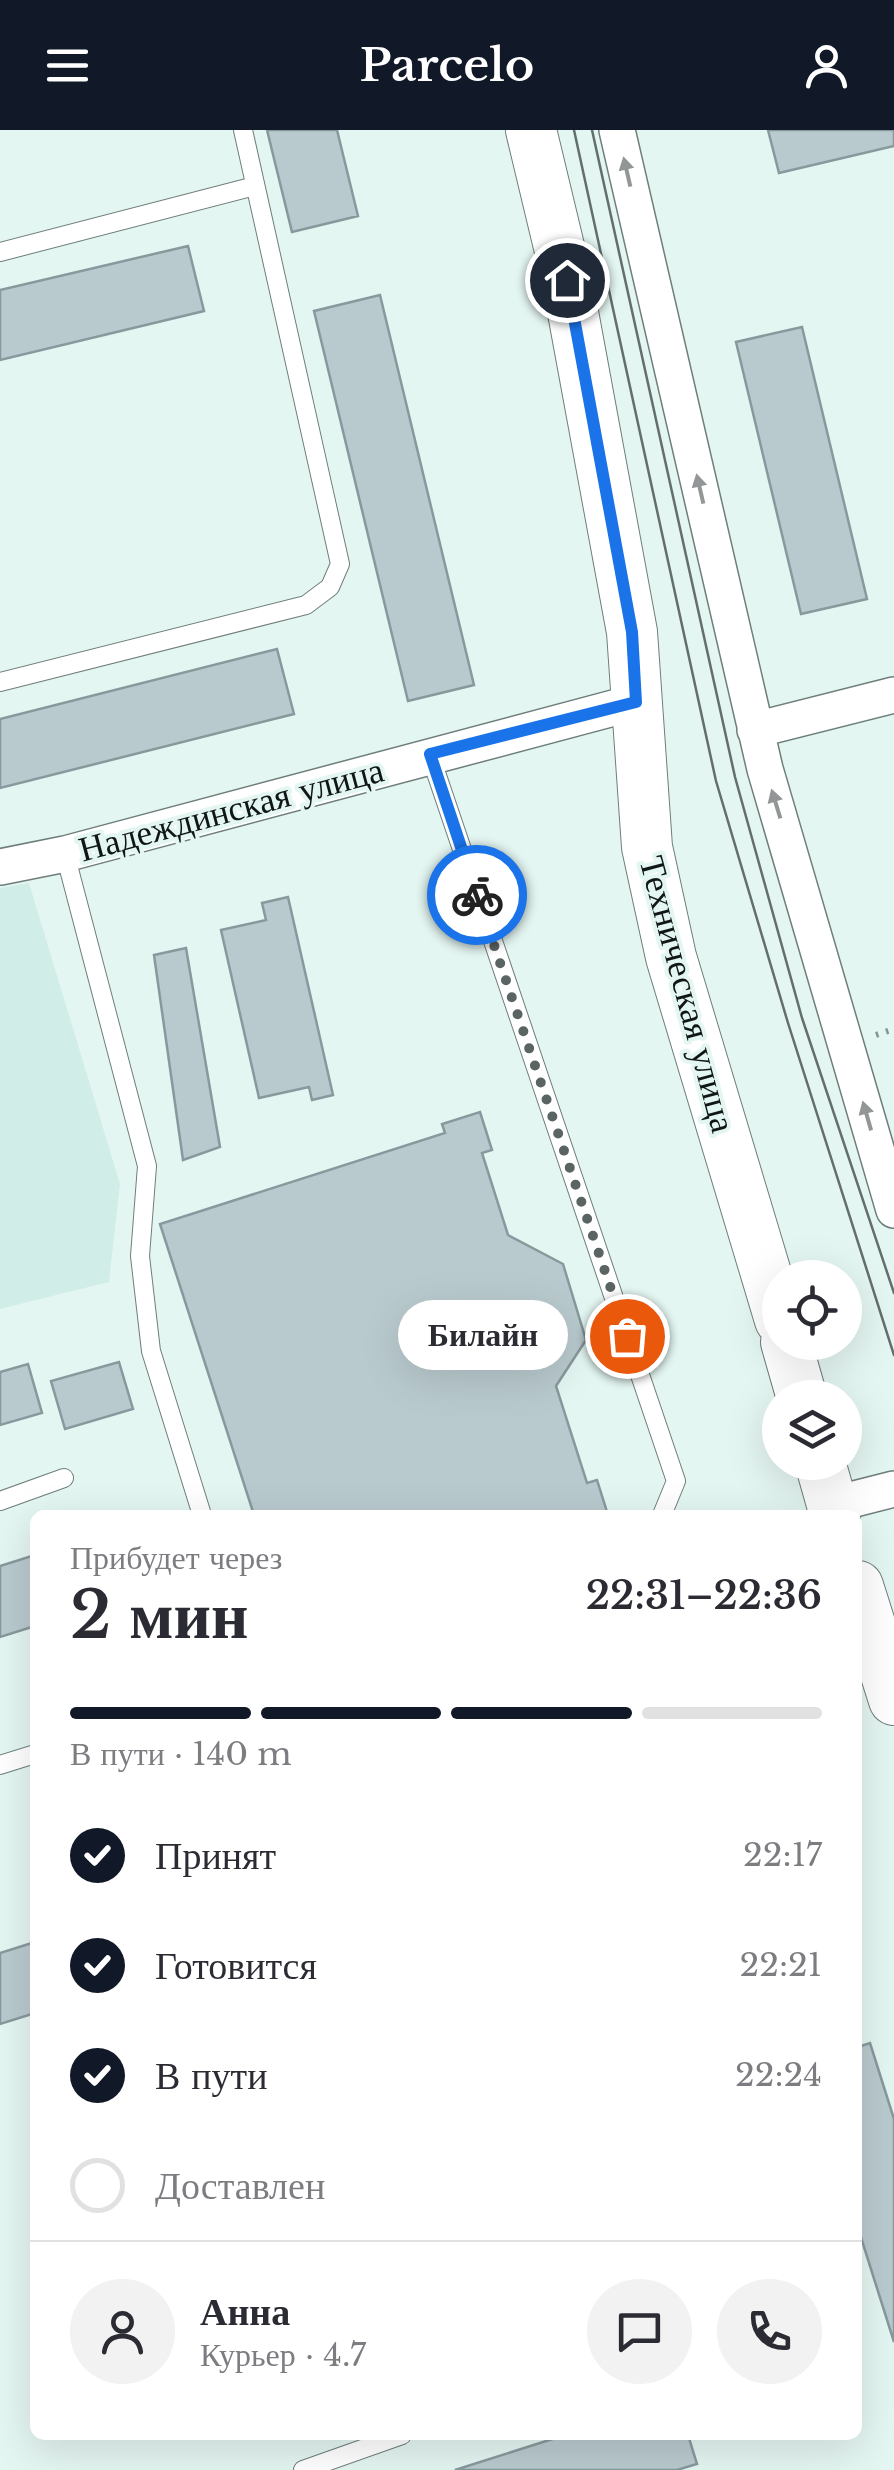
<!DOCTYPE html>
<html lang="ru">
<meta charset="utf-8">
<style>
body{margin:0;font-family:"Libre Baskerville",serif;background:#f2f2f3;color:#2b2b33;height:100vh;display:flex;flex-direction:column;font-size:38px;white-space:nowrap}
*{box-sizing:border-box;margin:0}
p{font-size:32px;color:#7c7c81}
.icon{flex:none;width:55px;height:55px;fill:none;stroke:currentColor;stroke-width:2;stroke-linecap:round;stroke-linejoin:round}
.map{position:relative;flex:1;overflow:hidden}
.sheet{position:absolute;left:30px;top:1380px;width:832px;height:930px;display:flex;flex-direction:column;background:#fff;border-radius:15px;box-shadow:0 10px 40px #0002}
.sheet>*{flex:none}
.buttons{position:absolute;left:762px;top:1130px;display:grid;gap:20px}
.buttons a{display:grid;place-items:center;width:100px;height:100px;border-radius:50%;background:#fff;box-shadow:0 10px 40px #0002;font-size:50px}
.pin{position:absolute;display:grid;place-items:center;width:85px;height:85px;color:#fff;margin:-42px;border:5px solid #fff;border-radius:50%;box-shadow:0 2px 10px #0007}
.courier{position:absolute;display:grid;place-items:center;width:100px;height:100px;margin:-50px;border:8px solid #1a73e8;border-radius:50%;background:#fff;color:#222;box-shadow:0 2px 12px #0007}
.bubble{position:absolute;height:70px;border-radius:35px;background:#fff;box-shadow:0 10px 40px #0002;font-size:32px;font-weight:600;line-height:70px;text-align:center}
.summary em{font-style:normal;font-weight:600}
.summary div{display:flex;flex-direction:column-reverse}
.summary{display:flex;align-items:center;justify-content:space-between;height:170px;padding:0 40px}
h1{font-size:65px;font-weight:600;line-height:75px}
.bar{display:grid;grid-template-columns:repeat(4,1fr);gap:15px 10px;align-content:center;height:120px;padding:0 40px}
.bar i{height:12px;border-radius:8px;background:#e1e1e2}
.bar .selected{background:#111827}
.bar p{grid-column:span 4}
.line{display:flex;align-items:center;gap:25px;padding:0 40px;border-top:2px solid #e1e1e2}
.line div{flex:1}
.round{display:grid;place-items:center;flex:none;width:105px;height:105px;border-radius:52px;background:#f2f2f3}
ol{padding:0 40px;list-style:none}
li{display:flex;align-items:center;gap:30px;height:110px}
li p{margin-inline-start:auto}
li .icon{padding:10px;border-radius:50%;background:#111827;color:#fff;stroke-width:4}
li:last-child{color:#7c7c81}
li i{width:55px;height:55px;border:5px solid #e1e1e2;border-radius:50%}
header{display:flex;justify-content:space-between;align-items:center;height:130px;padding:0 40px;background:#111827;color:#fff;font-size:45px;font-weight:600}
.map>svg:first-child{display:block}
.built{fill:#d1ede7}
.building{fill:#b9cace;stroke:#88999d;stroke-width:2.5}
.lines{fill:none;stroke-linecap:round;stroke-linejoin:round}
.lane-casing{stroke:#6e7e7b;stroke-width:20}
.street-casing{stroke:#6e7e7b;stroke-width:38}
.secondary-casing{stroke:#6e7e7b;stroke-width:52}
.path{stroke:#879491;stroke-width:6;stroke-dasharray:2.5 8;stroke-linecap:butt}
.lane{stroke:#fff;stroke-width:18}
.street{stroke:#fff;stroke-width:35}
.secondary{stroke:#fff;stroke-width:50}
.tram{stroke:#646f6d;stroke-width:2.5}
.oneway{fill:#939696}
.done{stroke:#5a6462;stroke-width:10;stroke-dasharray:0 18}
.route{stroke:#1a73e8;stroke-width:12}
.labels{text-anchor:middle;dominant-baseline:central;stroke-width:8;stroke-linejoin:round;paint-order:stroke}
.street-label{font-size:35px;fill:#101615;stroke:#e4f6f2}
</style>
<header><svg class="icon" aria-label="menu" viewBox="0 0 24 24"><path d="M4 6h16M4 12h16M4 18h16"/></svg>Parcelo<svg class="icon" aria-label="person" viewBox="0 0 24 24"><circle cx="12" cy="8" r="4"/><path d="M4 21q1-7 8-7t8 7"/></svg></header>
<div class="map">
<svg width="894" height="2340" viewBox="0 0 894 2340">
<rect width="100%" height="100%" fill="#e4f6f2"/>
<!-- built -->
<path class="built" d="M29,753L120,1054L109,1152L0,1179V758Z"/>
<!-- building -->
<path class="building" d="M267,0H337L358,86L292,102Z
M768,0H894V16L779,43Z
M188,116L204,181L0,230V160Z
M380,165L474,555L408,571L314,181Z
M802,197L867,469L801,484L736,212Z
M277,519L294,584L0,658V589Z
M288,767L333,965L312,970L309,957L259,968L221,800L266,790L262,773Z
M186,818L220,1017L183,1030L154,825Z
M480,982L492,1020L482,1023L508,1105L563,1134L586,1210L556,1256L587,1353L597,1350L608,1385H254L160,1094L445,1003L442,994Z
M119,1232L133,1279L65,1299L51,1251Z
M28,1234L42,1283L0,1295V1242Z
M35,1425V1496L0,1507V1436Z
M35,1812V1883L0,1894V1823Z
M870,1913L894,1989V2212L858,2098V1917Z
M565,2305H688L697,2334L677,2340H455Z"/>
<g class="lines">
<!-- lane casing -->
<g class="lane-casing">
<path id="lane" d="M0,122L255,56
M0,552L306,475L330,457L340,434L243,0
M430,625L676,1351L662,1385
M65,724L147,1036L140,1126L151,1221L202,1385
M0,1371L64,1348
M0,1635L35,1624
M303,2340L402,2305"/>
</g>
<!-- street casing -->
<g class="street-casing">
<path id="street" d="M617,0L765,639L894,1080
M755,600L894,565
M0,737L65,724L636,572
M831,1375L894,1359"/>
</g>
<!-- secondary casing -->
<g class="secondary-casing">
<path id="secondary" d="M531,0L567,150L632,502L647,717L671,827L780,1190
M786,1212L802,1268
M820,1332L835,1385
M858,1456L894,1570"/>
</g>
<!-- path -->
<path class="path" d="M876,905L894,899"/>
<!-- lane -->
<use href="#lane" class="lane"/>
<!-- street -->
<use href="#street" class="street"/>
<!-- secondary -->
<use href="#secondary" class="secondary"/>
<!-- tram -->
<path class="tram" d="M574,0L716,651L788,893L894,1225
M592,0L735,647L802,888L894,1163"/>
</g>
<!-- one-way arrows -->
<defs><path id="oneway-solid" d="M-6-.8H1V-3.2L6.5 0L1 3.2V.8H-6Z" transform="scale(2.5)"/></defs>
<g class="oneway">
<use href="#oneway-solid" transform="translate(627 42) rotate(-103)"/>
<use href="#oneway-solid" transform="translate(700 359) rotate(-103)"/>
<use href="#oneway-solid" transform="translate(776 674) rotate(-107)"/>
<use href="#oneway-solid" transform="translate(867 986) rotate(-106)"/>
</g>
<g class="lines">
<!-- done -->
<path class="done" d="M477,765L627,1206"/>
<!-- route -->
<path class="route" d="M477,765L430,624L636,572L632,502L567,150"/>
</g>
<g class="labels">
<!-- street labels -->
<g class="street-label">
<text transform="translate(231 679) rotate(-15)">Надеждинская улица</text>
<text transform="translate(688 864) rotate(75)">Техническая улица</text>
</g>
</g>
</svg>
<div class="buttons">
<a><svg class="icon" aria-label="locate" viewBox="0 0 24 24"><circle cx="12" cy="12" r="6"/><path d="M12 2v4M12 18v4M2 12h4M18 12h4"/></svg></a>
<a><svg class="icon" aria-label="layers" viewBox="0 0 24 24"><path d="M12 4l9 5-9 5-9-5zM3 14l9 5 9-5"/></svg></a>
</div>
<div class="pin" style="left:627px;top:1206px;background:#ea580c"><svg class="icon" aria-label="bag" viewBox="0 0 24 24"><path d="M5 8h14l-1 12H6zM9 8a3 3 0 0 1 6 0"/></svg></div>
<div class="pin" style="left:567px;top:150px;background:#1f2937"><svg class="icon" aria-label="home" viewBox="0 0 24 24"><path d="M3 11l9-7 9 7M6 9v11h12V9"/></svg></div>
<div class="courier" style="left:477px;top:765px"><svg class="icon" aria-label="bike" viewBox="0 0 24 24"><circle cx="6" cy="16" r="4"/><circle cx="18" cy="16" r="4"/><path d="M6 16l4-8h5l3 8M10 8l3 8H6M13 5h3"/></svg></div>
<div class="bubble" style="left:398px;top:1170px;width:170px">Билайн</div>
<section class="sheet">
<div class="summary"><div><h1>2 мин</h1><p>Прибудет через</p></div><em>22:31–22:36</em></div>
<div class="bar"><i class="selected"></i><i class="selected"></i><i class="selected"></i><i></i><p>В пути · 140 m</p></div>
<ol>
<li><svg class="icon" aria-label="check" viewBox="0 0 24 24"><path d="M5 12l5 5 9-10"/></svg>Принят<p>22:17</p></li>
<li><svg class="icon" aria-label="check" viewBox="0 0 24 24"><path d="M5 12l5 5 9-10"/></svg>Готовится<p>22:21</p></li>
<li><svg class="icon" aria-label="check" viewBox="0 0 24 24"><path d="M5 12l5 5 9-10"/></svg>В пути<p>22:24</p></li>
<li><i></i>Доставлен</li>
</ol>
<div class="line" style="height:180px"><a class="round"><svg class="icon" aria-label="person" viewBox="0 0 24 24"><circle cx="12" cy="8" r="4"/><path d="M4 21q1-7 8-7t8 7"/></svg></a><div><b>Анна</b><p>Курьер · 4.7</p></div><a class="round"><svg class="icon" aria-label="chat" viewBox="0 0 24 24"><path d="M4 5h16v11H9l-5 4z"/></svg></a><a class="round"><svg class="icon" aria-label="phone" viewBox="0 0 24 24"><path d="M5 4h4l2 5-3 2q2 4 5 5l2-3 5 2v4C11 20 4 13 5 4z"/></svg></a></div>
</section>
</div>
